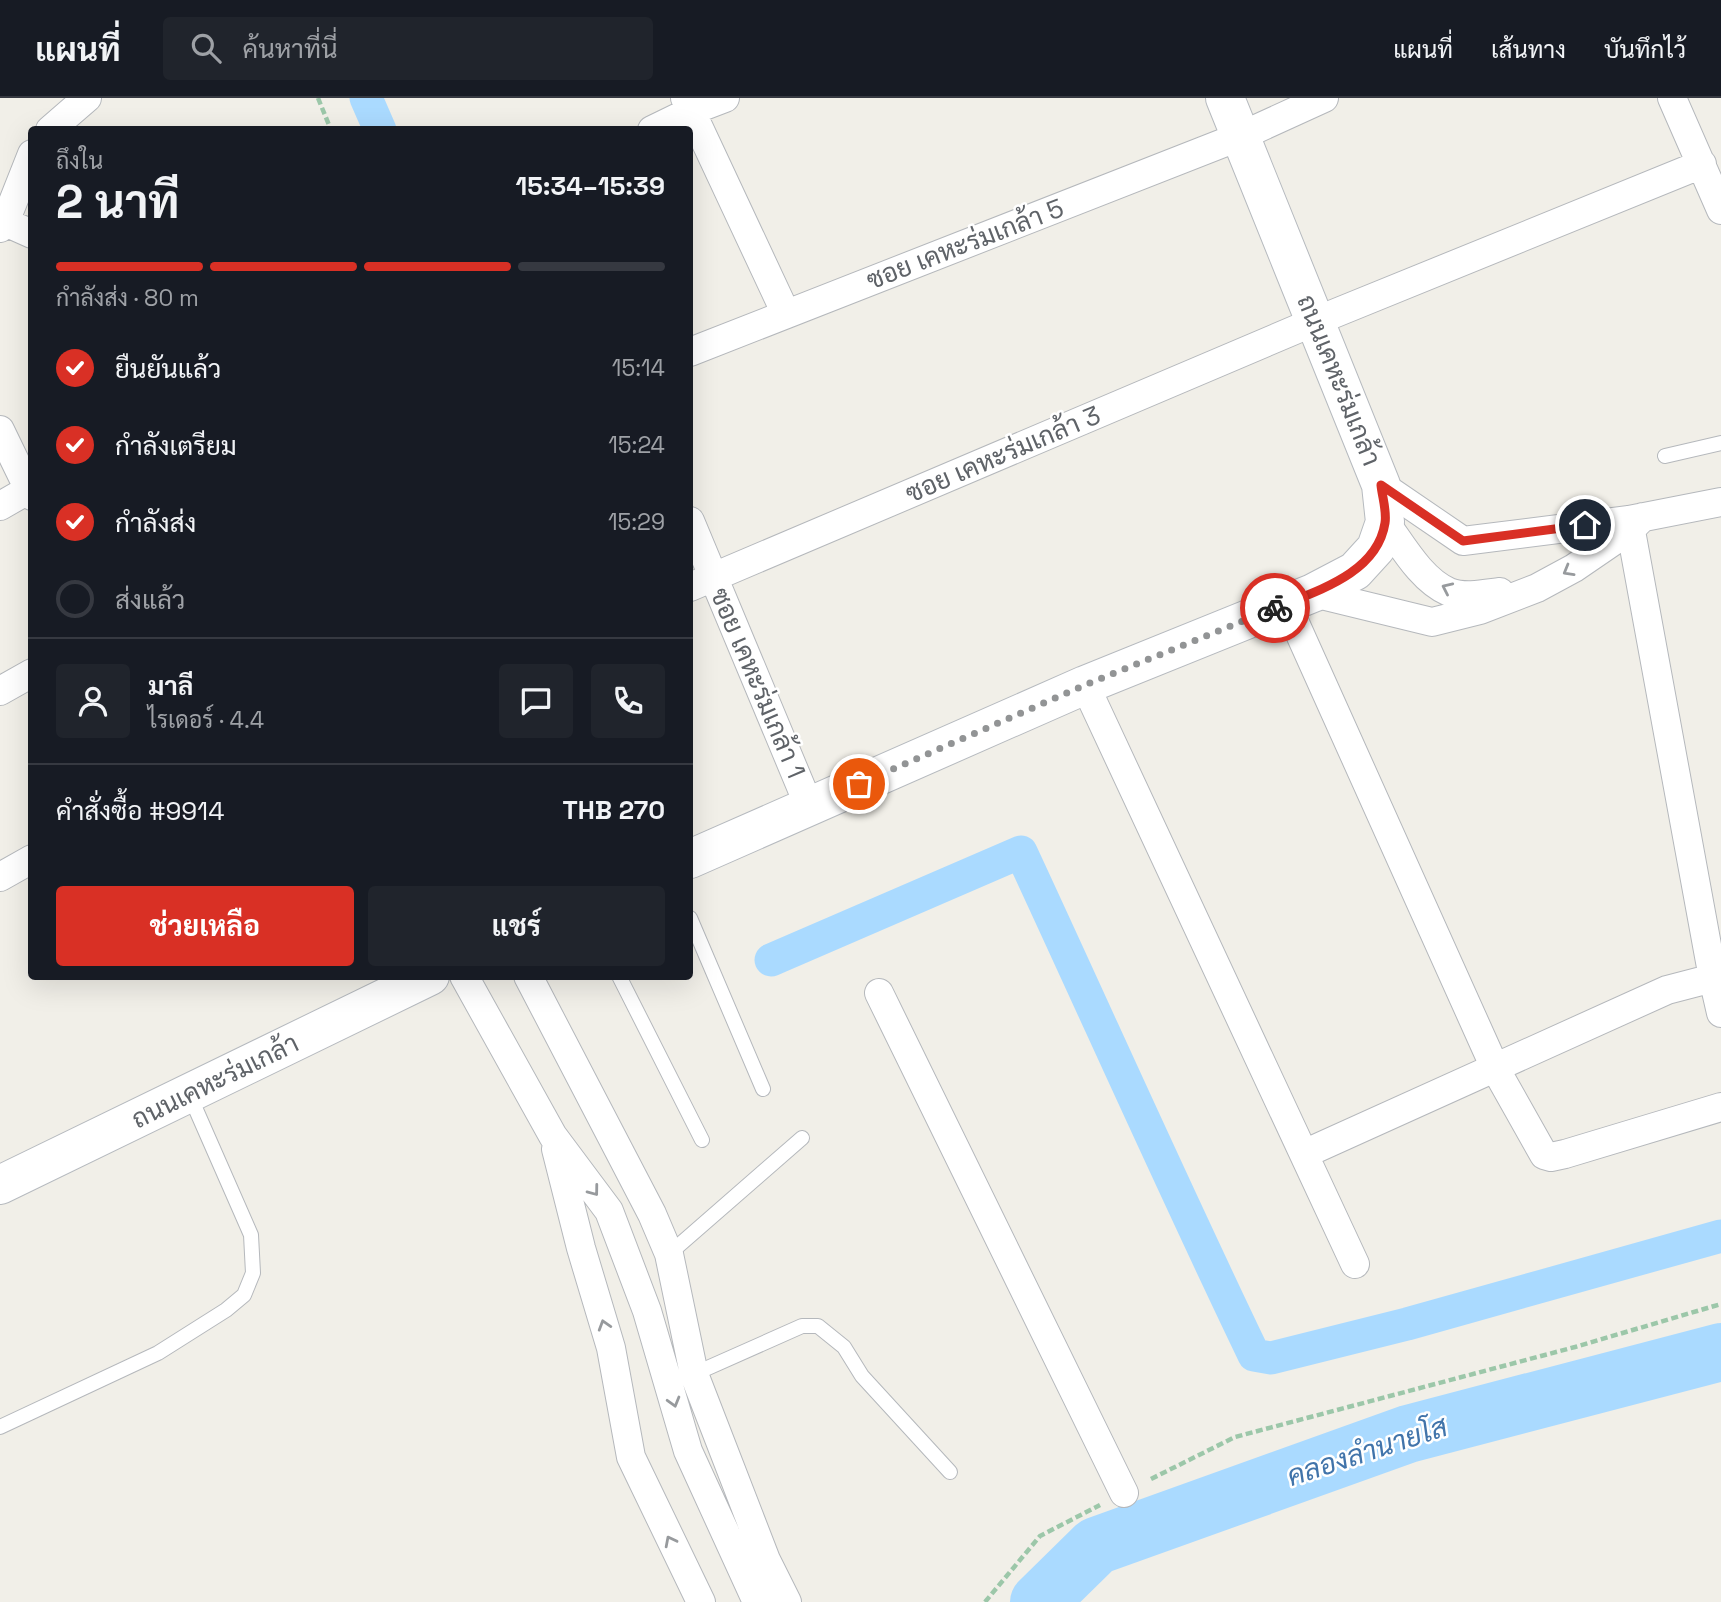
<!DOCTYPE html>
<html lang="th">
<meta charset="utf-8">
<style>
body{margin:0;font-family:"Space Grotesk",Sarabun,sans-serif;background:#20242c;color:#f1f3f6;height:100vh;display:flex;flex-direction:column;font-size:26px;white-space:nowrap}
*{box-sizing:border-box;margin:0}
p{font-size:23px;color:#9ea1a6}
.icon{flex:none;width:38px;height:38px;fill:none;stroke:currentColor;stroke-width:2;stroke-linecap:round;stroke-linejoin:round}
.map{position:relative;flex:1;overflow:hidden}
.sheet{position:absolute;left:28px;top:28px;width:665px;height:854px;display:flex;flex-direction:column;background:#171b24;border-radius:7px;box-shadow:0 7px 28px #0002}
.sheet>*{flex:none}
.pin{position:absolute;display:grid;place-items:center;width:60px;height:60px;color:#fff;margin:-30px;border:4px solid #fff;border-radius:50%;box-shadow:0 2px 7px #0007}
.courier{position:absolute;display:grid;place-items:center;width:70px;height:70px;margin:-35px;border:5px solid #d93025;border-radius:50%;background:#fff;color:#222;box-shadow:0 2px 9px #0007}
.headline em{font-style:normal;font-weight:700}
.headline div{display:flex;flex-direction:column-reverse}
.headline{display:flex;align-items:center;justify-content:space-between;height:119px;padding:0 28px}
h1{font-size:46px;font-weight:700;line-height:52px}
.bar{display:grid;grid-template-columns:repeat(4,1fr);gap:10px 7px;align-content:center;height:84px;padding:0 28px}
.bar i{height:9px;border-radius:5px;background:#363941}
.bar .current{background:#d93025}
.bar p{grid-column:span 4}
.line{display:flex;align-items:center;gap:18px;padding:0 28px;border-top:2px solid #363941}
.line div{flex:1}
.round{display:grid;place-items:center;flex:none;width:74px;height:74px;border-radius:7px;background:#20242c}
ol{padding:0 28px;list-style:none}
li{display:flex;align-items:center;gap:21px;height:77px}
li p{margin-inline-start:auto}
li .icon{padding:7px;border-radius:50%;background:#d93025;color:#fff;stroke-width:4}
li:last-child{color:#9ea1a6}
li i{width:38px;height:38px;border:4px solid #363941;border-radius:50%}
.button{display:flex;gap:14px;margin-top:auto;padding:14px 28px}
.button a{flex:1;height:80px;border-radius:7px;background:#d93025;color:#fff;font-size:28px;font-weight:700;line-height:80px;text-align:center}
.button a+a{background:#20242c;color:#f1f3f6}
header{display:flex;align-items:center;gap:42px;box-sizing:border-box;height:98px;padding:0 35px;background:#171b24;border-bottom:2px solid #363941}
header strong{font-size:33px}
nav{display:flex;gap:38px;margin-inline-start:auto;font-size:24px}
.search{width:490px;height:63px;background:#20242c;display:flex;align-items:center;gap:18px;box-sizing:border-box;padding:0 24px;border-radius:7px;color:#9ea1a6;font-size:26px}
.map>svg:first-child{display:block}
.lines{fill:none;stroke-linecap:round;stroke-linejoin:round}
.canal{stroke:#aadaff;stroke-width:33}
.river{stroke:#aadaff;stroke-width:58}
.lane-casing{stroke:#b5b8bc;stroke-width:16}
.street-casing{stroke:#b5b8bc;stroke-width:30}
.secondary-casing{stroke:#b6babf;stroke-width:40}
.path{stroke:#9cc7a9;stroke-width:4.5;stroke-dasharray:7 3.5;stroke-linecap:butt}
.lane{stroke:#fff;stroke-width:14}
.street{stroke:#fff;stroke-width:28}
.secondary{stroke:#fff;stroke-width:38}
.oneway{stroke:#979a9d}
.done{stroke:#929495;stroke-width:7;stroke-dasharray:0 12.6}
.route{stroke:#d93025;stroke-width:9}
.labels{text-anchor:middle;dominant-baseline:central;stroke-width:5;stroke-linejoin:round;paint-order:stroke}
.street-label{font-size:26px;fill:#5f6368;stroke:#fff}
.water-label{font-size:28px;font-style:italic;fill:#4174aa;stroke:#fff}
</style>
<header>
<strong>แผนที่</strong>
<div class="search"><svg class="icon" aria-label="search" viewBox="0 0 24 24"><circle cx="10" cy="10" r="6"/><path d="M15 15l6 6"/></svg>ค้นหาที่นี่</div>
<nav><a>แผนที่</a><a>เส้นทาง</a><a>บันทึกไว้</a></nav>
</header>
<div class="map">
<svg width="1721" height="1504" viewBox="0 0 1721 1504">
<rect width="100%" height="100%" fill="#f1efe8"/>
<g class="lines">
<!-- canal -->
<path class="canal" d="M366,0L380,32
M771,862L1021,754C1099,922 1174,1091 1254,1257L1271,1260L1407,1226L1721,1138"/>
<!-- river -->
<path class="river" d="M1039,1504L1096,1448L1408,1336L1721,1254"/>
<!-- lane casing -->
<g class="lane-casing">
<path id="lane" d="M1665,358L1721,345
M690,820L763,991
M619,878L702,1042
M669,1156L802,1040
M694,1276L802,1228H818L844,1249L862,1278L950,1374
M0,1329L158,1255L226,1212L244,1197L253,1175L251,1137L190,998"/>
</g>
<!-- street casing -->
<g class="street-casing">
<path id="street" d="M685,0L786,216
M1672,0L1721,112
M50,32L87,0
M652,32L691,13L725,0
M5,124L32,136
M0,130L5,124L32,56
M690,254L1241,38L1324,0
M0,332L32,398
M1381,387L1463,443L1629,422L1721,404
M0,408L28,392
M1629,422L1713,880L1721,915
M690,423L809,708
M1385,424C1402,447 1421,482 1449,494C1465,500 1484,496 1500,494
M690,489L1316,223L1702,66
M1313,495L1432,524L1480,512L1537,490L1574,470L1631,431L1643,419
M1286,505L1495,970L1544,1057L1551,1059L1565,1056L1721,1009
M1085,587L1355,1166
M0,593L32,575
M0,779L32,761
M464,878L553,1038L609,1113L647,1213L688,1353L757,1504
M528,878L652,1116L669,1156L694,1276L766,1462L787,1504
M879,895L1124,1395
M556,1051L581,1150L611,1250L631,1359L701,1504
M1304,1056L1667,892L1713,880"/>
</g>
<!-- secondary casing -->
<g class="secondary-casing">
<path id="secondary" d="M690,761L1085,587L1313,495L1355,473L1376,450L1385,424L1381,387L1225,0
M0,1087L430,878"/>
</g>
<!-- path -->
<path class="path" d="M318,0L331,32
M1151,1381L1235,1339L1575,1249L1721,1206
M985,1504L1040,1438L1100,1407"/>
<!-- lane -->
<use href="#lane" class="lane"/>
<!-- street -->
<use href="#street" class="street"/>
<!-- secondary -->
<use href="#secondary" class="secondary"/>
</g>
<!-- one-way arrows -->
<defs><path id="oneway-chevron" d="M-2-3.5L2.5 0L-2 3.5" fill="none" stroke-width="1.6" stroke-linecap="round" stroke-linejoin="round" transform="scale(1.75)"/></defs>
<g class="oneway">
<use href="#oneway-chevron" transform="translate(1568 473) rotate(150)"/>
<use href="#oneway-chevron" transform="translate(1447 490) rotate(-155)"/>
<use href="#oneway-chevron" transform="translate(594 1093) rotate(53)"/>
<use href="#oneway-chevron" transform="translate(604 1227) rotate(-107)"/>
<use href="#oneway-chevron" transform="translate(674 1304) rotate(74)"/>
<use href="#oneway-chevron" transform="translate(670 1443) rotate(-117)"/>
</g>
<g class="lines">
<!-- done -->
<path class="done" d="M859,686L1085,587L1275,510"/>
<!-- route -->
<path class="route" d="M1275,510C1316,493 1377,476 1385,425C1387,413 1382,398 1381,387L1463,443L1585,427"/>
</g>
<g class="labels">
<!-- street labels -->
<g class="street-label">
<text transform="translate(965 146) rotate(-21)">ซอย เคหะร่มเกล้า 5</text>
<text transform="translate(1339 282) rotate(68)">ถนนเคหะร่มเกล้า</text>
<text transform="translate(1003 356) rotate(-23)">ซอย เคหะร่มเกล้า 3</text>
<text transform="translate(758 585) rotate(67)">ซอย เคหะร่มเกล้า 1</text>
<text transform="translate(215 983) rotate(-26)">ถนนเคหะร่มเกล้า</text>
</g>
<!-- water labels -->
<g class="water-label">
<text transform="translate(1367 1353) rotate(-18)">คลองลำนายโส</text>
</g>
</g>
</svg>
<div class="pin" style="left:859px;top:686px;background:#ea580c"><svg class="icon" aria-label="bag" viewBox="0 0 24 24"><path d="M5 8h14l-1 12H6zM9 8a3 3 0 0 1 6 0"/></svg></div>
<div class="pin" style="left:1585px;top:427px;background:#1f2937"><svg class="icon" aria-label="home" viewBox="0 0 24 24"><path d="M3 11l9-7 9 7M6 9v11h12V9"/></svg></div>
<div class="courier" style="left:1275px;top:510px"><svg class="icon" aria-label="bike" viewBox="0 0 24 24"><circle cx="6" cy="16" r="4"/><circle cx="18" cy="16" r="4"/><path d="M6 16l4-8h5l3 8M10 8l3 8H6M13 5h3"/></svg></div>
<section class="sheet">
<div class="headline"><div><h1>2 นาที</h1><p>ถึงใน</p></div><em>15:34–15:39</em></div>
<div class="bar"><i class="current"></i><i class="current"></i><i class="current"></i><i></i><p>กำลังส่ง · 80 m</p></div>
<ol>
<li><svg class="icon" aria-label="check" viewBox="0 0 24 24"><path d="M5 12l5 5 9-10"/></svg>ยืนยันแล้ว<p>15:14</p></li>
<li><svg class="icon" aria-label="check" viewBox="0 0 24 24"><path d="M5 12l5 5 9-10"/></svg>กำลังเตรียม<p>15:24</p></li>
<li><svg class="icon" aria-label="check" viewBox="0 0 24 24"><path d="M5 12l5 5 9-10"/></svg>กำลังส่ง<p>15:29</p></li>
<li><i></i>ส่งแล้ว</li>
</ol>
<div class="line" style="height:126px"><a class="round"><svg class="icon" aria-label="person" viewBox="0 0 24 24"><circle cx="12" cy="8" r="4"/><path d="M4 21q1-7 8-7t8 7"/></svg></a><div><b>มาลี</b><p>ไรเดอร์ · 4.4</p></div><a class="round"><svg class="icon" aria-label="chat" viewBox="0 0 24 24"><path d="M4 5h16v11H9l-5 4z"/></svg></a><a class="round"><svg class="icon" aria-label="phone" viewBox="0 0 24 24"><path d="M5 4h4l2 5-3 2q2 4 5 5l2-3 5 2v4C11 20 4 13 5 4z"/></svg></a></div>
<div class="line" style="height:91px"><div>คำสั่งซื้อ #9914</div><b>THB 270</b></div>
<div class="button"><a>ช่วยเหลือ</a><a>แชร์</a></div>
</section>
</div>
